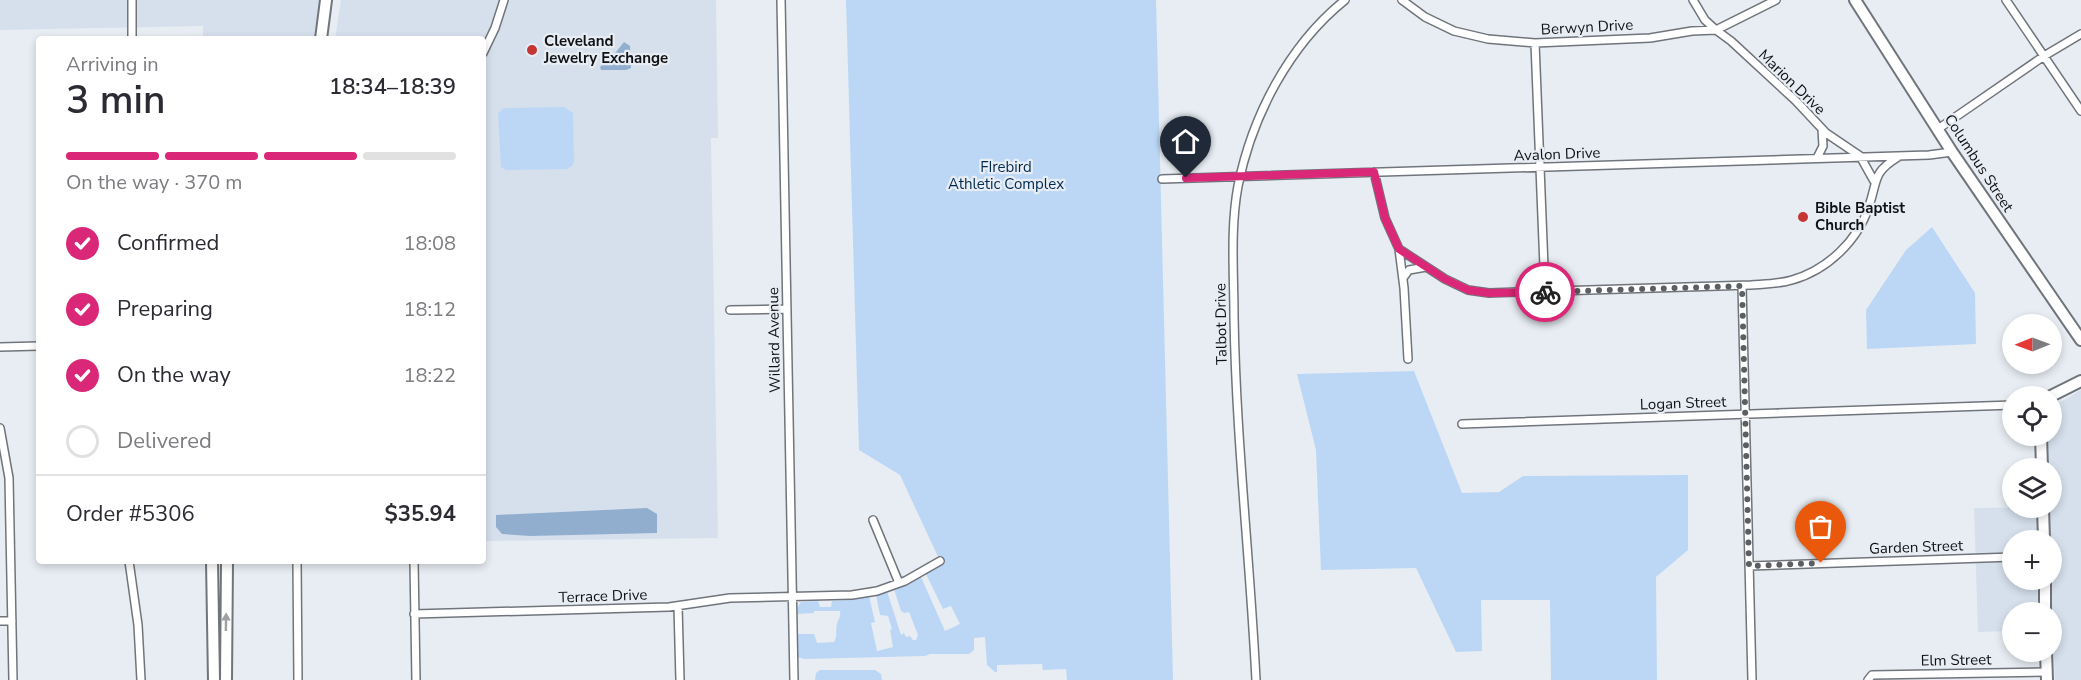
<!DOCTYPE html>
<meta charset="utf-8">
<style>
body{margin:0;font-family:"Nunito Sans",sans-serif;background:#f7f7f7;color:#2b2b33;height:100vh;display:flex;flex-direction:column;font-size:22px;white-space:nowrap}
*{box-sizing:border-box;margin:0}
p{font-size:20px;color:#7c7c81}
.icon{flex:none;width:33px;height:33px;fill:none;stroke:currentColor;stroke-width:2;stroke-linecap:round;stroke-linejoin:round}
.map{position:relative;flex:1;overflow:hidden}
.panel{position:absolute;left:36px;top:36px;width:450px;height:528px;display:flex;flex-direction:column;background:#fff;border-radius:6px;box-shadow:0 3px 9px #0003}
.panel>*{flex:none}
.needle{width:39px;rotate:269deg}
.tools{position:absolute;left:2002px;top:314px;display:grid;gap:12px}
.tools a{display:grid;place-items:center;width:60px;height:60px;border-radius:50%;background:#fff;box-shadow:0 3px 9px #0003;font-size:30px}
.pin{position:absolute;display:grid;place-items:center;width:51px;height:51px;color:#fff;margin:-62px -26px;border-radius:50% 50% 50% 0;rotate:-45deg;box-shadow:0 0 6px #0007}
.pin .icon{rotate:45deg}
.courier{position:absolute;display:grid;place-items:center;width:60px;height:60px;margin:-30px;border:4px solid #db2777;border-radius:50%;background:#fff;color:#222;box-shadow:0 2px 8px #0007}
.head em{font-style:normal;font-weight:600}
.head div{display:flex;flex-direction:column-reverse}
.head{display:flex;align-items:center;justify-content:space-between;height:102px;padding:0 30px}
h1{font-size:39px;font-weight:600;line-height:45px}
.bar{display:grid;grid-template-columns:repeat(4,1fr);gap:9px 6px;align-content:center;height:72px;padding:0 30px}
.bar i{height:8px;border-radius:4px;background:#e1e1e2}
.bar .active{background:#db2777}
.bar p{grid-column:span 4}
.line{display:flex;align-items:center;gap:15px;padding:0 30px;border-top:2px solid #e1e1e2}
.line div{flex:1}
ol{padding:0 30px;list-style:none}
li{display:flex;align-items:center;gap:18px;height:66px}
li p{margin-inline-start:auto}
li .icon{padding:6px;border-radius:50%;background:#db2777;color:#fff;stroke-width:4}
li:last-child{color:#7c7c81}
li i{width:33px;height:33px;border:3px solid #e1e1e2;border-radius:50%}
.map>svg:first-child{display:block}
.built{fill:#d6e0ed;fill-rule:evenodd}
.green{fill:#bcd7f6}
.water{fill:#91aecf}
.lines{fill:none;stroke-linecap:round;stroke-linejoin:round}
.street-casing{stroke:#70757b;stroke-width:10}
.secondary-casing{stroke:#70757b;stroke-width:14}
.primary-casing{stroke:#70757b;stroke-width:14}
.street{stroke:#fff;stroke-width:7}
.secondary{stroke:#fff;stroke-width:10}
.primary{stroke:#fff;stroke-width:10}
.oneway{fill:#9fa0a1}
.done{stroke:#5b5e62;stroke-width:6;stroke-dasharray:0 10.8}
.route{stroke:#db2777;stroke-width:8}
.poi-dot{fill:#c43533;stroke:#e7edf3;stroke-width:2}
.labels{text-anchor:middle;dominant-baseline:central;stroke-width:4.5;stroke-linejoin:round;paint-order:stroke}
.street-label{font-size:15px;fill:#101114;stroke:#e7edf3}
.poi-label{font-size:15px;font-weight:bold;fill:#101114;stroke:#e7edf3;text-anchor:start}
.park-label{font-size:15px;fill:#002952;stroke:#e7edf3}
</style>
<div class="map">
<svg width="2081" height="680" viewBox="0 0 2081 680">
<rect width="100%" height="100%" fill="#e7edf3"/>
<!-- built -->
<path class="built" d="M0,0H326L321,39H203V26L0,30Z
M341,0H716L718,138H711L718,538L483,541V39H335Z
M2081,390V680H2055L2052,612H2013V631L1978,632L1974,508L2052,507V468H2045L2048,435H2052V407ZM2013,540H2052V579H2013Z"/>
<!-- green -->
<path class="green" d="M846,0H1156L1173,680H1067L1066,669L1043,670L1042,664L997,665V672H995L987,665L985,637L974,638V650L969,654H930L925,656L804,659L798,657V634H814L817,643L834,642C838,635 835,631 837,624C838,619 841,618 840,611H814V613L797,614V608L801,602L818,601L820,607H831L832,601L848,600L869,596L875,622L871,623L877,651L893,647L890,630L892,629L888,616L880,615L876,595L887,591L901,635L904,633L906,637L910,636L913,640H916L918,635L909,612L904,613L901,611L894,589L921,577L945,631L960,624L951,606L943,609L926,574L946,561H940L900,475L859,450Z
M564,107L573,113L574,162L572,166L567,169L506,170L501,167L498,114L501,110L505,108Z
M1932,227L1975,293L1976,344L1867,349L1866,310L1906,250Z
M1414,371L1462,493L1499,492L1523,476L1688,475V550L1656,577L1657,680H1551L1550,600H1481L1482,651L1456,652L1416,568L1321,570L1316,450L1297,374Z
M820,670H875L881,674L882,680H815L816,673Z"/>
<!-- water -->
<path class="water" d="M624,42L630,46L631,68L626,70H601L600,67L616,52Z
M647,508L657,514V533L530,536L502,534L496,527V515Z"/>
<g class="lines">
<!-- street casing -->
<g class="street-casing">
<path id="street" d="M132,0V39
M781,0L794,680
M1402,0L1425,17L1454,31L1488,39L1535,43L1650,38L1692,31L1716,30L1776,0
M1693,0L1705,20L1716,30L1731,41L1796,101L1826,133L1860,156L1874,181
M2006,0L2081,111
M1535,43L1545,292
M483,53L495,28L504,0
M1938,129L2044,56L2081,34
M1817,158L1823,146L1822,129
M1374,172L1385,218L1399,249L1445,279L1468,290L1489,293L1751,285C1764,284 1779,284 1792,280C1827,270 1858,241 1869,206C1878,180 1872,173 1898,157
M1162,179L1929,155L1952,152
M1399,249L1404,288L1408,359
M1403,278L1409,270L1426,267
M1742,286L1752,680
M730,310L787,309
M0,347L39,346
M1462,424L2013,405
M0,428L9,478L13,680
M873,520L899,583
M129,561L138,625L141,680
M297,561L298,680
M414,561L416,680
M1749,566L2013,557
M678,606L680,680
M414,614L669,607L730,598L852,595L877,591L905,581L940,561
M0,621H12
M1256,680C1250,559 1236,438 1234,317C1234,274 1230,229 1238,186C1252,116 1289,45 1345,0
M1868,680L1872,675L2047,672"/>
</g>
<!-- secondary casing -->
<g class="secondary-casing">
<path id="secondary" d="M1855,0L1952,152L2081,340
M2051,396L2081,381
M2041,435L2042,468
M2043,507L2044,540
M2045,579V612
M2046,651L2047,680"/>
</g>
<!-- primary casing -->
<g class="primary-casing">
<path id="primary" d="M321,39L326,0
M212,561L214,680
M226,680L227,561"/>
</g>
<!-- street -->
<use href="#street" class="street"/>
<!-- secondary -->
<use href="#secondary" class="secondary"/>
<!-- primary -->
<use href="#primary" class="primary"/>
</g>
<!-- one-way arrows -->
<defs><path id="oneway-solid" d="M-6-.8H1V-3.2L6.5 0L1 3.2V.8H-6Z" transform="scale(1.5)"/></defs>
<use class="oneway" href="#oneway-solid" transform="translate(226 622) rotate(-89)"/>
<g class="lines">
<!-- done -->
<path class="done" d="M1545,292L1742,286L1749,566L1821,563"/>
<!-- route -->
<path class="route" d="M1186,178L1374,172L1385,218L1399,249L1445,279L1468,290L1489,293L1545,292"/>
</g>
<!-- markers -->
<g class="poi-dot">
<circle cx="532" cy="50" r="6"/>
<circle cx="1803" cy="217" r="6"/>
</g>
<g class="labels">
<!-- street labels -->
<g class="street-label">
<text transform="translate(1587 27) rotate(-3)">Berwyn Drive</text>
<text transform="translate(1792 82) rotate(44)">Marion Drive</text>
<text transform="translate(1557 154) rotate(-2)">Avalon Drive</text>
<text transform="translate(1979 163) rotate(57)">Columbus Street</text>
<text transform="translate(1221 324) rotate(-91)">Talbot Drive</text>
<text transform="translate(774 340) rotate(-91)">Willard Avenue</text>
<text transform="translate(1683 403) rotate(-2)">Logan Street</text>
<text transform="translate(1916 547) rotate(-2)">Garden Street</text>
<text transform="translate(603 596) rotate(-2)">Terrace Drive</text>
<text transform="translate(1956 660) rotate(-1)">Elm Street</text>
</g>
<!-- poi labels -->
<g class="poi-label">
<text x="544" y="41">Cleveland<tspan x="544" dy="17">Jewelry Exchange</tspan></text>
<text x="1815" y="208">Bible Baptist<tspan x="1815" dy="17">Church</tspan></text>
</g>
<!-- park labels -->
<g class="park-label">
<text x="1006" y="167">FIrebird<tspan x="1006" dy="17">Athletic Complex</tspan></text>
</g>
</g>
</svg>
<div class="tools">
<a><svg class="needle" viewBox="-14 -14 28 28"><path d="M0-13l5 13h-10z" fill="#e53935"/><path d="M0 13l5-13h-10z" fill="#7c7c81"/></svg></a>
<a><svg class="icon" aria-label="locate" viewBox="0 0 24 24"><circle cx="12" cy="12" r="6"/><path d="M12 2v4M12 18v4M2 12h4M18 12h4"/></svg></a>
<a><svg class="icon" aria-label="layers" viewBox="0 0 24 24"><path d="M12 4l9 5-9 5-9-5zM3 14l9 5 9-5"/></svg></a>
<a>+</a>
<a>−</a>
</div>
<div class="pin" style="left:1821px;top:563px;background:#ea580c"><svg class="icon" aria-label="bag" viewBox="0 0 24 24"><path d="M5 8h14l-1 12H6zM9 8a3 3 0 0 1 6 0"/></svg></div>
<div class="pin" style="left:1186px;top:178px;background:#1f2937"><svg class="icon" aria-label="home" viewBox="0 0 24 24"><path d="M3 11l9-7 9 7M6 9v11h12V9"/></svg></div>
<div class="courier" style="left:1545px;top:292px"><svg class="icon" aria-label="bike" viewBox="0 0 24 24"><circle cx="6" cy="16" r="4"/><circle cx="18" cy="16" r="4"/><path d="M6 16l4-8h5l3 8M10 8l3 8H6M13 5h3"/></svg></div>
<section class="panel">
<div class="head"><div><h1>3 min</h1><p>Arriving in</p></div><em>18:34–18:39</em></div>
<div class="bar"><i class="active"></i><i class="active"></i><i class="active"></i><i></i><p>On the way · 370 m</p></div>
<ol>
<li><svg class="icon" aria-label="check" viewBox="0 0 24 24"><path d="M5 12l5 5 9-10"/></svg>Confirmed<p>18:08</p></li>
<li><svg class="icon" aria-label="check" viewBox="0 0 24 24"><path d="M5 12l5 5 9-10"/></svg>Preparing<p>18:12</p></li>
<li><svg class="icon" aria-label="check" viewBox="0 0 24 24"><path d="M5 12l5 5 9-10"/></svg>On the way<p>18:22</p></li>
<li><i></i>Delivered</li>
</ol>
<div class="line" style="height:78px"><div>Order #5306</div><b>$35.94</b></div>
</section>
</div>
